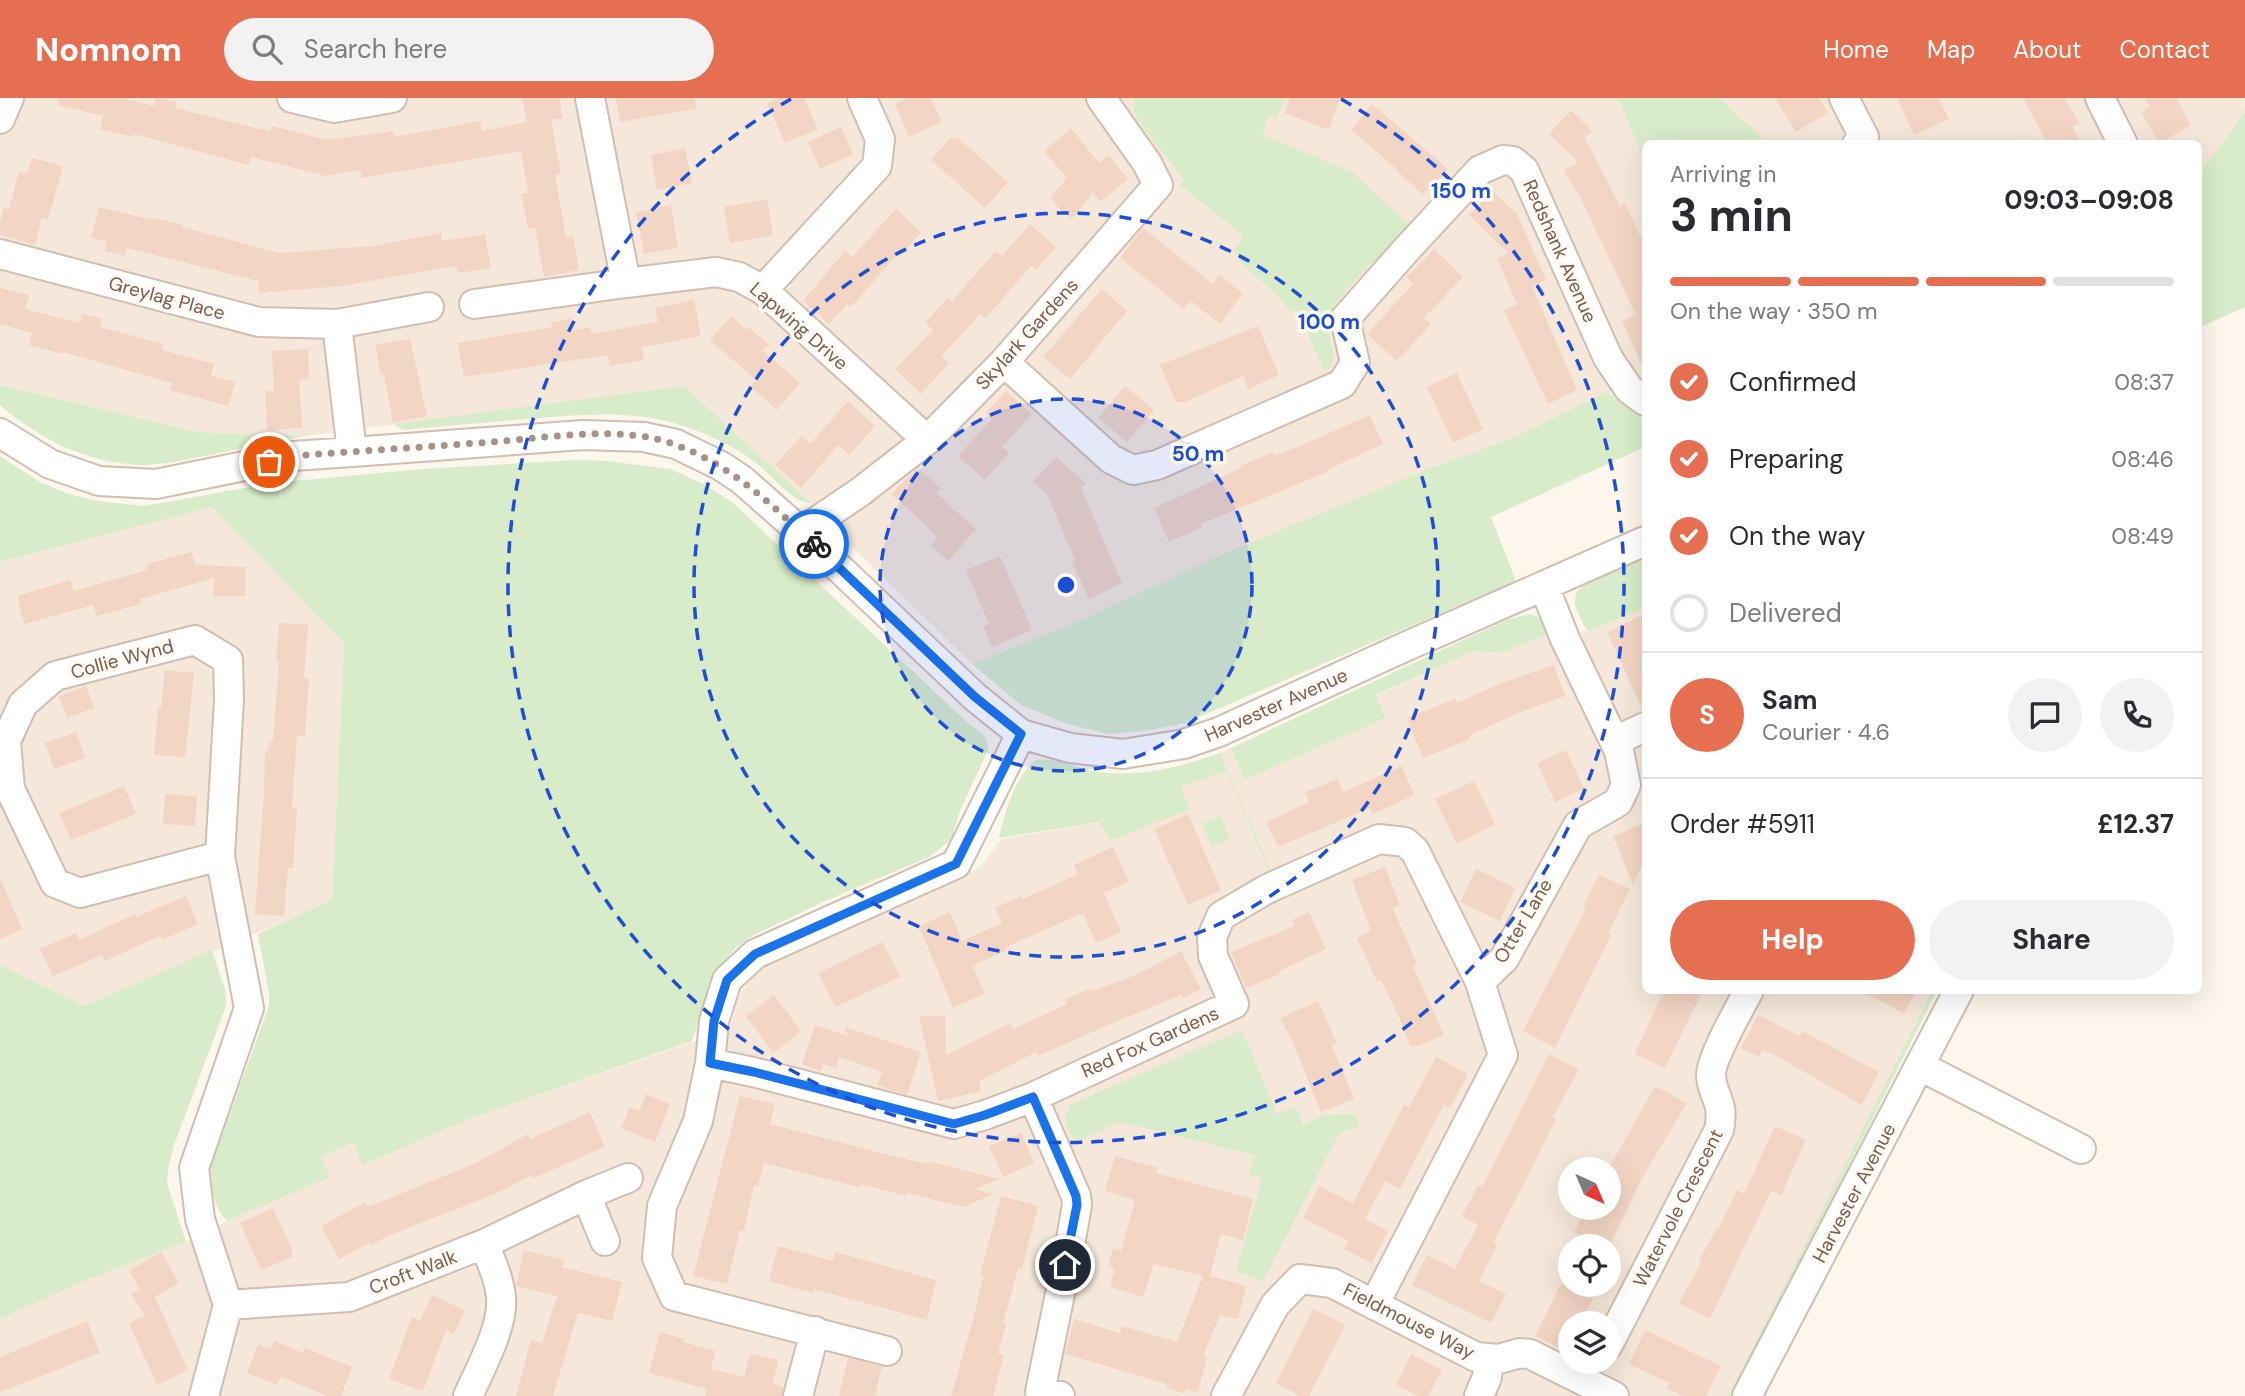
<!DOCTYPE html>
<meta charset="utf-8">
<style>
body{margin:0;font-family:"DM Sans",sans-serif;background:#f2f2f3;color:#2b2b33;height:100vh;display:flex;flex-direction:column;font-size:26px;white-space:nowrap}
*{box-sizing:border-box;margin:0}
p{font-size:23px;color:#7c7c81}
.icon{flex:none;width:38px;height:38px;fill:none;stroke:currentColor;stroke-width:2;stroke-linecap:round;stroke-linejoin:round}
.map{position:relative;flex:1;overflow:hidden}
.side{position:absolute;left:1642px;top:42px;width:560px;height:854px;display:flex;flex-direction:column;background:#fff;border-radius:10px;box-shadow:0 7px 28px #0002}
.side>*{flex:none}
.needle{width:46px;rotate:136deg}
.tools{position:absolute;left:1558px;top:1059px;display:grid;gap:14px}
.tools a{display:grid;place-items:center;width:63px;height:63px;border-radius:50%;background:#fff;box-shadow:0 7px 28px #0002;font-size:35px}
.pin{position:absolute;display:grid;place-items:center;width:60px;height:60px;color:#fff;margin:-30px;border:4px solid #fff;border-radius:50%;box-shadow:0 2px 7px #0007}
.courier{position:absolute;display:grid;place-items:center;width:70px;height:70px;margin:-35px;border:5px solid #1a73e8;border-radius:50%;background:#fff;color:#222;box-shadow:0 2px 9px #0007}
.summary em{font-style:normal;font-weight:700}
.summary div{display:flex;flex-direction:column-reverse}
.summary{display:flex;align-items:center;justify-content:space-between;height:119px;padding:0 28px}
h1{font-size:46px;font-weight:700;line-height:52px}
.bar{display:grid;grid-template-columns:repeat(4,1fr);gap:10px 7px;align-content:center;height:84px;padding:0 28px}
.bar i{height:9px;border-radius:5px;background:#e1e1e2}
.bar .on{background:#e76f51}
.bar p{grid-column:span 4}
.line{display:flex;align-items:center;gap:18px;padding:0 28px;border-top:2px solid #e1e1e2}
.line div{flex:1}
.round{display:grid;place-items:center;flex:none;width:74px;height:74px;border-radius:37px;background:#f2f2f3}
ol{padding:0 28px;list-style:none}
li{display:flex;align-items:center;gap:21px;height:77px}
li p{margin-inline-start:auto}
li .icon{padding:7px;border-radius:50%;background:#e76f51;color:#fff;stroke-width:4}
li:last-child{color:#7c7c81}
li i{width:38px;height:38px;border:4px solid #e1e1e2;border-radius:50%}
.cta{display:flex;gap:14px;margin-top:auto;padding:14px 28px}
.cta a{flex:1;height:80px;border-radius:42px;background:#e76f51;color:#fff;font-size:28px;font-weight:700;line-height:80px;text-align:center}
.cta a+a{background:#f2f2f3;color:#2b2b33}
header{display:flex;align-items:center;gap:42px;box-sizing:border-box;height:98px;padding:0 35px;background:#e76f51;color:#fff}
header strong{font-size:33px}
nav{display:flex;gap:38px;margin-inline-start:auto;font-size:24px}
.search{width:490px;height:63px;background:#f2f2f3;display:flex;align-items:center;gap:18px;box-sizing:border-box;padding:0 24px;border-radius:38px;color:#7c7c81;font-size:26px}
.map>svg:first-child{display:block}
.residential{fill:#f5e8da;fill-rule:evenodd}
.green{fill:#d8ecc9}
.building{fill:#f3d5c3}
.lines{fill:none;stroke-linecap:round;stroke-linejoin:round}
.minor-casing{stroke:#d1beb0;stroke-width:32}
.minor{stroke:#fff;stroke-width:28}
.done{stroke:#a89285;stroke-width:7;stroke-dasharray:0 12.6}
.route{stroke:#1a73e8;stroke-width:9}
.ring{fill:none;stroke:#1d4ed8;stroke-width:3.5;stroke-dasharray:12 9}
.labels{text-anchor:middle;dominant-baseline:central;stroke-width:7;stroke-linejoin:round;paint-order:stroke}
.street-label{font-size:19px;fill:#7a5c4d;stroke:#fffaf3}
.centre{fill:#1d4ed8;stroke:#fffaf3;stroke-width:3.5}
.ring-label{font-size:21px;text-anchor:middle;font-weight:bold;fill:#1d4ed8;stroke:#fffaf3;stroke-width:7;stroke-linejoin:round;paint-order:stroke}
</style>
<header>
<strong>Nomnom</strong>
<div class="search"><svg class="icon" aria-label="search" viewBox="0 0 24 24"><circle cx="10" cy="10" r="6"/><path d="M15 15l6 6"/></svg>Search here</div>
<nav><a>Home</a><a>Map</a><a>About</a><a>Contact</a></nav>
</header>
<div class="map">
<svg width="2245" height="1298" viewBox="0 0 2245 1298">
<rect width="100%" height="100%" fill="#fdf6ec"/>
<!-- residential -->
<path class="residential" d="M0,0H2244L2245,14L2198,78V46H1645V323L1607,294L1512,340L1428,371L1086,520L972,566L847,444L811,405L683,289L305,338L197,334L0,287Z
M212,409L344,545L332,803L85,908L0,867V464Z
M1645,509V892L1932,893L1728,1298H0V1221L84,1183L186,1144L227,1123L329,1079L321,1059L354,1045L364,1067L469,1021L730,931L738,899L759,870L781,855L981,769L1001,741L1100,724L1107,740L1189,711L1181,689L1226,673L1269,775L1220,655L1231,650L1244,682L1386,620L1376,598L1474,553L1502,555L1543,536L1589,533ZM1570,1071H1608V1110H1570ZM1570,1148H1608V1186H1570ZM1570,1225H1608V1264H1570Z"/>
<!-- green -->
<path class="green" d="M1134,0H1284L1276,20L1269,17L1262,37L1352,74L1410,127C1392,146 1330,201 1329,223C1328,236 1332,249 1334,262L1325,275L1297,211L1290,214C1275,189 1248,178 1234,153L1244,138L1180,87L1184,82L1138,22L1134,12Z
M1614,0H1719L1767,45L1645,46V65L1621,6Z
M2245,14V209L2198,230V78Z
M0,287L197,334L305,338C274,344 242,350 210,357C188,361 163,367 141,367C88,365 40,342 0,307Z
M684,288L811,405C793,406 771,376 756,365C732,346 699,332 670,324C621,311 565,318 515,322C478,325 441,328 403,332L394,326Z
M1607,294L1645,323V349L1491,419L1516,483L1185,625L1146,633L1108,636L1065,625L1021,607L972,566L1086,520L1223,456L1428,371L1512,340Z
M0,358L40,384L71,397L98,403L144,408L272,385L422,371L577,362L607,363L670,371L704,386L733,405L968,625L984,637L989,650L961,710L951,742L929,759L825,803L752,838L734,851L713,880L692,943L469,1021L363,1067L353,1045L321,1059L330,1079L227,1123C213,1109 210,1086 211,1067L269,908V896L258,836L332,802L344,545L212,409L0,464Z
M1645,460V509L1589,533L1586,531C1582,522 1573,510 1575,500C1578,480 1628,467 1645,460Z
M1530,516L1540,520L1548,536L1502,555L1474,553L1376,597L1386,620L1244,682L1231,650L1487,531L1509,521Z
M1220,655L1272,775L1270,776L1226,673L1181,689L1190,711L1114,741L1108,740L1099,724L999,740C1005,714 1014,681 1035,662C1054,659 1074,669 1093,673C1136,681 1180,669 1220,655Z
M1221,718L1230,741L1212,749L1202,726Z
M212,852L226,895V908L174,1047L169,1067L167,1085L186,1144L84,1183L0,1221V867L85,908Z
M1932,893H1937L1733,1298H1728Z
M1242,932L1277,1016L1295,1008L1303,1027L1323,1017L1355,1016L1359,1028L1339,1035L1263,1184L1236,1173L1262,1080L1249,1076L1254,1057L1120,1024L1075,1044L1064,1021L1071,1006Z"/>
<!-- building -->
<path class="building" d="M58,0H122L154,8L156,0H159L176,4L175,10L243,27L270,33L272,28L327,42L393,33L394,39L480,23L482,33L527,24L522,0H559L563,20L551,22L561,76L555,77L566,139L573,138L579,172L544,179L535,130L528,131L521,96L528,95L521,53L362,80L360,72L326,78L251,59L249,67L134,36L133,39L100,31L103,18L58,7Z
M616,0H695L696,11L620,24Z
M779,0H804L818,31L785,45L767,6Z
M908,0H931L942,24L909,39L895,6Z
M1290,0H1340L1329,32L1285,15Z
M1775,0H1819L1828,15L1796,34Z
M1897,0H1939L1949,21L1914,37Z
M2023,0H2065L2079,25L2072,29L2082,46H2048Z
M2145,0H2176L2191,27L2159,45L2141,14L2150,9Z
M1372,6L1448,71L1424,97L1396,72L1397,71L1351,32Z
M1571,12L1592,33L1585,40L1620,108L1625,105L1645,149V274L1622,223L1636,217L1581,101L1564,72L1578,64L1549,36Z
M841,29L853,56L820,71L808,44Z
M1071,30L1099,65L1109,57L1128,81L1100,104L1093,94L1072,121L1059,111L1051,99L1067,80L1044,53Z
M950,40H958L1008,84L985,110L931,62Z
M685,50L692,85L657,92L651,57Z
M32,60L63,68L48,122L42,120L35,147L0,137V123L4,110L9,111L19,74L27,76Z
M1493,93L1517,116L1546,182L1532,188L1577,292L1548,306L1504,212L1517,206L1497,160L1508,155L1469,117Z
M767,101L773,137L730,145L724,109Z
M671,107L678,150L644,156L636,114Z
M99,109L149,121V119L183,127L182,129L279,155L373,148L441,135L442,143L485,136L491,170L458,175L456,168L341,188L259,195L258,183L127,150L125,158L105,153L107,144L91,140Z
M896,111L921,134L898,160L896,158L851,209L847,206L829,226L803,203L845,153L852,159Z
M1030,126L1056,149L1036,172L1031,168L986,220L980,216L942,258L949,265L921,296L895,271L933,232L925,225L948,199L952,203L996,153L1002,158Z
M1143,130L1213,186L1220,177L1243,195L1220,226L1191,203L1184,211L1120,160Z
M1434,151L1463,179L1424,220L1431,226L1397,263L1367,236L1413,186L1407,179Z
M0,190L29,197L25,211L80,225L82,216L102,221L100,229L163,246L162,252L214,266L211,278L235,284L228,308L170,292L172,285L63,254V256L29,247L32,235L0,226Z
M1102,191L1127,213L1070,281L1043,259Z
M694,202L701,238L642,249L644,262L610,268L608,257L464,279L457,245L552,229L551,225L571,220L574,232L590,229L591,236L658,224L655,210Z
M731,218L745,231L747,228L769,247L763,253L800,285L777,312L750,288L756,282L710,242Z
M1258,228L1279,277L1248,291L1243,278L1185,304H1176L1160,267Z
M410,241L427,318L393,325L384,277H381L375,247Z
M308,251L309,281L299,282L302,330L267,332L265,292L274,295L272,253Z
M1457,275L1483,331L1453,345L1427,289Z
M1125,288L1154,312L1127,344L1098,320Z
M1006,293L1032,316L1002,349L1009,355L985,382L958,358L992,321L986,315Z
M848,303L875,328L849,357L838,347L801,390L775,367L801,338L810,346Z
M1370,317L1383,346L1327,372V374L1201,426L1202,429L1169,444L1154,410L1241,370L1240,368L1273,354L1275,357L1300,348Z
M1056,359L1086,385L1081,390L1122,485L1089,501L1072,464L1075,462L1047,396L1033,384Z
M918,370L941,390L936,395L976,431L948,463L931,448L938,440L927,430L928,429L891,396Z
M192,454L195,467L246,469L245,498H213L214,480L140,501L141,506L96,518L93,507L24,526L17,498L70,482L74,493L148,472L147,466Z
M1000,458L1032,532L992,549L983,528L989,526L966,472Z
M1645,516V613H1643L1607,534Z
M279,525L308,527L304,580L309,581L305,638H297L292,709L297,710L293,770H288L284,818L255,816L264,693L265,652L268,653L269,643H273L279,564H276Z
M1554,567L1565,598L1523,613L1470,637L1471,641L1423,660L1407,620L1455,601L1457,605L1501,585Z
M165,572L194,575L185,659L154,657L158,609L161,610Z
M86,588L94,610L67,620L59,598Z
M76,634L85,660L54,671L45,645Z
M1566,652L1584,691L1555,704L1537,665Z
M1402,668L1414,697L1373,716L1370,710L1278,749L1266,724L1309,704L1305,694L1338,681L1343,694Z
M1474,683L1495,726L1457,746L1435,701Z
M124,688L136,716L71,742L59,715Z
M165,696L197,698L195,728L163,726Z
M1188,716L1221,792L1188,807L1154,731Z
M1645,725V760L1633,786L1613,738Z
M1113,749L1129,784L1104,795L1121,834L1096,845L1083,815L1006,849L1007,852L972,868L985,895L953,910L919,828L950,814L962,843L1002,825L995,810L1021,798L1023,801L1078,776L1074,767Z
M1385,769L1400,807L1393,810L1417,866L1413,868L1444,937L1418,948H1410L1398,917L1381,882L1377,884L1357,840L1371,833L1352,782Z
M1476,771L1515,790L1500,823L1460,804Z
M1599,777L1630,791L1608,836L1611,838L1555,950L1523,933L1586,811L1583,809Z
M0,780L22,831L0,841Z
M186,798L198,826L162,842L160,838L105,863L102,857L53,878L40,851L76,835L79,842L135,816L136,819Z
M1309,814L1326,851L1279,873L1280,876L1246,890L1231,854L1294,828L1292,822Z
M883,844L900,879L835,909L818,875Z
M1181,853L1201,891L1183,900L1181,897L1108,927L1038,958L1036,954L979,983L981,993L938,1003L919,918H945L946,957L1010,925L1013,931L1067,906L1065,901L1092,890L1093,893L1138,876Z
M1664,892H1703L1665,970L1635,956Z
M1859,892H1917L1904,915Z
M774,897L801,933L773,955L746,918Z
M1318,903L1337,945L1332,948L1354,1001L1321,1014L1292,943L1280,920Z
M1758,917L1799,938L1802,933L1879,974L1862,1007L1773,956L1762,952L1759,959L1741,950Z
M815,927L848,938L844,929L921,954L907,997L877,987L882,974L839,959L836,970L823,966L821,973L802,966Z
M1549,956L1579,971L1553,1019L1556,1021L1536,1062L1493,1145L1497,1147L1479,1183L1506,1196L1491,1225L1412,1187L1427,1157L1455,1171L1478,1127L1462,1118L1463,1116L1478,1087L1482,1089Z
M1436,959L1468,976L1450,1010L1444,1006L1400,1091L1385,1083L1365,1121L1388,1133L1372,1165L1344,1151L1348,1143L1303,1120L1319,1088L1353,1105L1404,1007L1409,1009Z
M1655,988L1687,1005L1641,1082L1608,1150V1148H1601L1574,1134L1587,1110H1608V1072Z
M646,996L670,1006L655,1044L621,1030L630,1009L639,1013Z
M740,998L775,1006L770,1026L881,1055L927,1066L928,1063L999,1081L975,1091L994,1096L963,1109L907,1095L906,1098L860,1086L859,1089L764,1065L758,1088L754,1087L744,1133L740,1132L727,1186L693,1178Z
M590,1014L605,1049L533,1080L531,1077L497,1095L388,1138L371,1147L370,1144L339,1161L321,1128L366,1104L368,1109L476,1065L528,1036L530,1041Z
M1775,1028L1806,1042L1781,1097L1771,1093L1710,1221L1679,1205L1701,1165L1699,1163L1716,1131L1718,1132L1737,1092L1744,1096Z
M1021,1035L1034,1065L1003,1079L989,1048Z
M1115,1058L1158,1070L1156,1075L1253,1101L1243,1142L1221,1136L1210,1178L1246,1188L1238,1221L1220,1217L1203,1258L1207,1259L1198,1294L1186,1291L1184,1295L1166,1290L1167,1286L1065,1256L1074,1221L1120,1235L1122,1228L1177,1244L1203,1178L1154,1166L1143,1199L1110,1189L1115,1171L1108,1168L1113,1150L1121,1153L1135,1102L1105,1093Z
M1001,1098L1038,1108L1022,1171H1018L1003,1225L1006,1226L998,1256L1004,1257L993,1298H951L974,1218L983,1179L980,1178Z
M273,1110L292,1151V1159L261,1172L240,1125Z
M778,1148L833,1163L835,1154L936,1182L927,1222L814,1191L813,1195L769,1183Z
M524,1152L564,1162L562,1169L622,1184L612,1223L578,1215L553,1298H516L531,1242L542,1245L557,1198L516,1188Z
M161,1154L179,1185L155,1199L188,1272L157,1287L129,1225L145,1218L131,1196L140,1191L129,1173Z
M1561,1186H1600L1581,1225H1570V1255L1535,1238Z
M432,1197L465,1212L454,1236L446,1232L423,1293L389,1281L412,1219L420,1223Z
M1313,1211L1345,1227L1309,1298H1301L1276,1285Z
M87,1223L100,1255L0,1294V1259Z
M1645,1232L1721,1268L1706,1298H1684L1667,1290L1669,1285L1629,1266Z
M660,1234L684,1241L683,1244L715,1253L711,1271L744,1279L750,1256L778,1262L773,1286L783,1289L782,1298H705L706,1291L649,1275Z
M274,1243L303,1255L305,1250L352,1269L341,1298H328L281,1279L277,1287L247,1275L258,1246L271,1251Z
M1411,1256L1442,1272L1428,1298H1418L1396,1287Z
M848,1260L882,1269L875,1298H839Z"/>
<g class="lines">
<!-- minor casing -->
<g class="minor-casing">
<path id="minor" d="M292,0L334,10L392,0
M590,0L626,185L716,174L739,179L763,192L927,342
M1844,0L1864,39L1857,46
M2100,0L2123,46
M0,21L9,0
M0,156L259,224L337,226L429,209
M763,192L877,68L880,41L862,0
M474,206L626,185
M337,226L352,354
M1004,264L1111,361L1133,372L1157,367L1342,286L1355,265L1345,221L1406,152L1480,72L1503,62L1513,63L1524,72L1608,260L1629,291L1645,303
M0,335L50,366L99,383L156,386L293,358L352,354L583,337L644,339L676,346L721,368L742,382L801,434L975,599L1021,636L1070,650L1123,656L1184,646L1219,634L1398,552L1645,443
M801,434L860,394L927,342L1004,264L1158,87L1147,65L1101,0
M1615,643L1645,629
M710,965L753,974L954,1026L985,1017L1033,999L1234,906L1213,858L1212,839L1221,818L1267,791L1379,741L1405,744L1415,753L1480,884
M1920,968L2081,1051
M1033,999L1076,1098L1077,1107L1070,1147L1040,1294L1060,1298
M586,1097L605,1143
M228,1207L349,1199L484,1146L586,1097L628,1080
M1374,1207L1503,957L1480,884L1504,861L1578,727L1618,704L1626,687L1619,653L1565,541L1544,488
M1608,1247L1719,1032C1725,1002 1713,1002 1711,978C1710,961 1740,910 1749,892
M887,1253L674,1198L657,1160L662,1108L698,1023L710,965L714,923L727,882L755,856L956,766L1021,636
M204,1298L228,1207L200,1121L194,1070L249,910L220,758L229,602L228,562L195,542L55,578L23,606L6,643L10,691L55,785L80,795L220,758
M468,1298C480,1271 504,1228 501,1199C499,1180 491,1163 484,1146
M798,1298L815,1233
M1226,1298L1275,1207L1300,1181L1332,1185L1476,1259L1499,1261L1520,1255L1530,1256L1614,1298
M1479,1298L1487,1279L1489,1261
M1747,1298L1959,892"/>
</g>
<!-- minor -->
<use href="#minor" class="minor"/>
</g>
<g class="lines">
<!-- done -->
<path class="done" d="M269,364L293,358C359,353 425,349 491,344C548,340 622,326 676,347C731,367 772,407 814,446"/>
<!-- route -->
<path class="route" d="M814,446L975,599L1021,636L956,766L755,856L727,882L714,923L710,965L754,974L954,1026L985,1017L1033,999L1076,1098L1077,1107L1065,1167"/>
</g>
<!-- distance rings -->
<circle cx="1066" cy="487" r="186" fill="#1d4ed8" fill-opacity=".12"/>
<g class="ring">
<circle cx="1066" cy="487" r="186"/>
<circle cx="1066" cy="487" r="372"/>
<path d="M1341 1A558 558 0 1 1 791 1"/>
</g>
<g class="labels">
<!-- street labels -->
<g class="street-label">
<text transform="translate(1560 153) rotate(66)">Redshank Avenue</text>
<text transform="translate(167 200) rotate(15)">Greylag Place</text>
<text transform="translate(799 228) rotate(41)">Lapwing Drive</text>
<text transform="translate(1027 236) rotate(-48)">Skylark Gardens</text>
<text transform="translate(122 561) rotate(-15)">Collie Wynd</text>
<text transform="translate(1276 607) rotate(-24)">Harvester Avenue</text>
<text transform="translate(1523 823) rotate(-59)">Otter Lane</text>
<text transform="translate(1150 944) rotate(-24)">Red Fox Gardens</text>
<text transform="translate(1854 1095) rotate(-62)">Harvester Avenue</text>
<text transform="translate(1678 1110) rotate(-63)">Watervole Crescent</text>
<text transform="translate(413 1174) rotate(-21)">Croft Walk</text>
<text transform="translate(1409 1223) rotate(27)">Fieldmouse Way</text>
</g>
</g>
<circle cx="1066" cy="487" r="10" class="centre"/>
<g class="ring-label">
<text x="1461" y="100">150 m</text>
<text x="1329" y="231">100 m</text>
<text x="1198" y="363">50 m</text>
</g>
</svg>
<div class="tools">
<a><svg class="needle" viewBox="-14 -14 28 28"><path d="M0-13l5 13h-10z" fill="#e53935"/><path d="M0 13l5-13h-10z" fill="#7c7c81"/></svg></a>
<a><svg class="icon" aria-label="locate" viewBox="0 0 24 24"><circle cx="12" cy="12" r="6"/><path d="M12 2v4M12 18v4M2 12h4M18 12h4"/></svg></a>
<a><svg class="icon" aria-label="layers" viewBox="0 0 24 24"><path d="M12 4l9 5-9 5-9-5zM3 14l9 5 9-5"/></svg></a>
</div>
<div class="pin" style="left:269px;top:364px;background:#ea580c"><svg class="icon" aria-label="bag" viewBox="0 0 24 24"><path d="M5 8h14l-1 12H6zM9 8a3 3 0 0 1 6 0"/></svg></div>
<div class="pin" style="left:1065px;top:1167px;background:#1f2937"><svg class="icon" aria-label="home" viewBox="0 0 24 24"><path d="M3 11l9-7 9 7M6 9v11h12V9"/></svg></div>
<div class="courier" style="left:814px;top:446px"><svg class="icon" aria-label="bike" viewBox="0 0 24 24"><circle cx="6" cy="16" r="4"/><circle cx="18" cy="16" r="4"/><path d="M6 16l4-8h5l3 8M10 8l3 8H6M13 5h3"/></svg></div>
<section class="side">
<div class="summary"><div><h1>3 min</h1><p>Arriving in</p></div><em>09:03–09:08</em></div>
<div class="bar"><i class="on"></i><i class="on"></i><i class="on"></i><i></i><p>On the way · 350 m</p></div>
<ol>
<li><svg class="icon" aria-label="check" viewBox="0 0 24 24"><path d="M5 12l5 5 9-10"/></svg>Confirmed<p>08:37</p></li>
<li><svg class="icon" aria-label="check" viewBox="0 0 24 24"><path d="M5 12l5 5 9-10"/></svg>Preparing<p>08:46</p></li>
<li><svg class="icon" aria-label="check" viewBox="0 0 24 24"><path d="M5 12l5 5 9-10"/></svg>On the way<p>08:49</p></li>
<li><i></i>Delivered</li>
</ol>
<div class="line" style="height:126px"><b class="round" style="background:#e76f51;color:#fff">S</b><div><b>Sam</b><p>Courier · 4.6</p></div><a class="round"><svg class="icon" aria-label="chat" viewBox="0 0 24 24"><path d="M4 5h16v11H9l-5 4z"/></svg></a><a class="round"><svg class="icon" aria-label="phone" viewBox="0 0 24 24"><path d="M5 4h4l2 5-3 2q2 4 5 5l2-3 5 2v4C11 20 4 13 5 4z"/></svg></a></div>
<div class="line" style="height:91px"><div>Order #5911</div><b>£12.37</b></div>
<div class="cta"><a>Help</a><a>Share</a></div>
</section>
</div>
